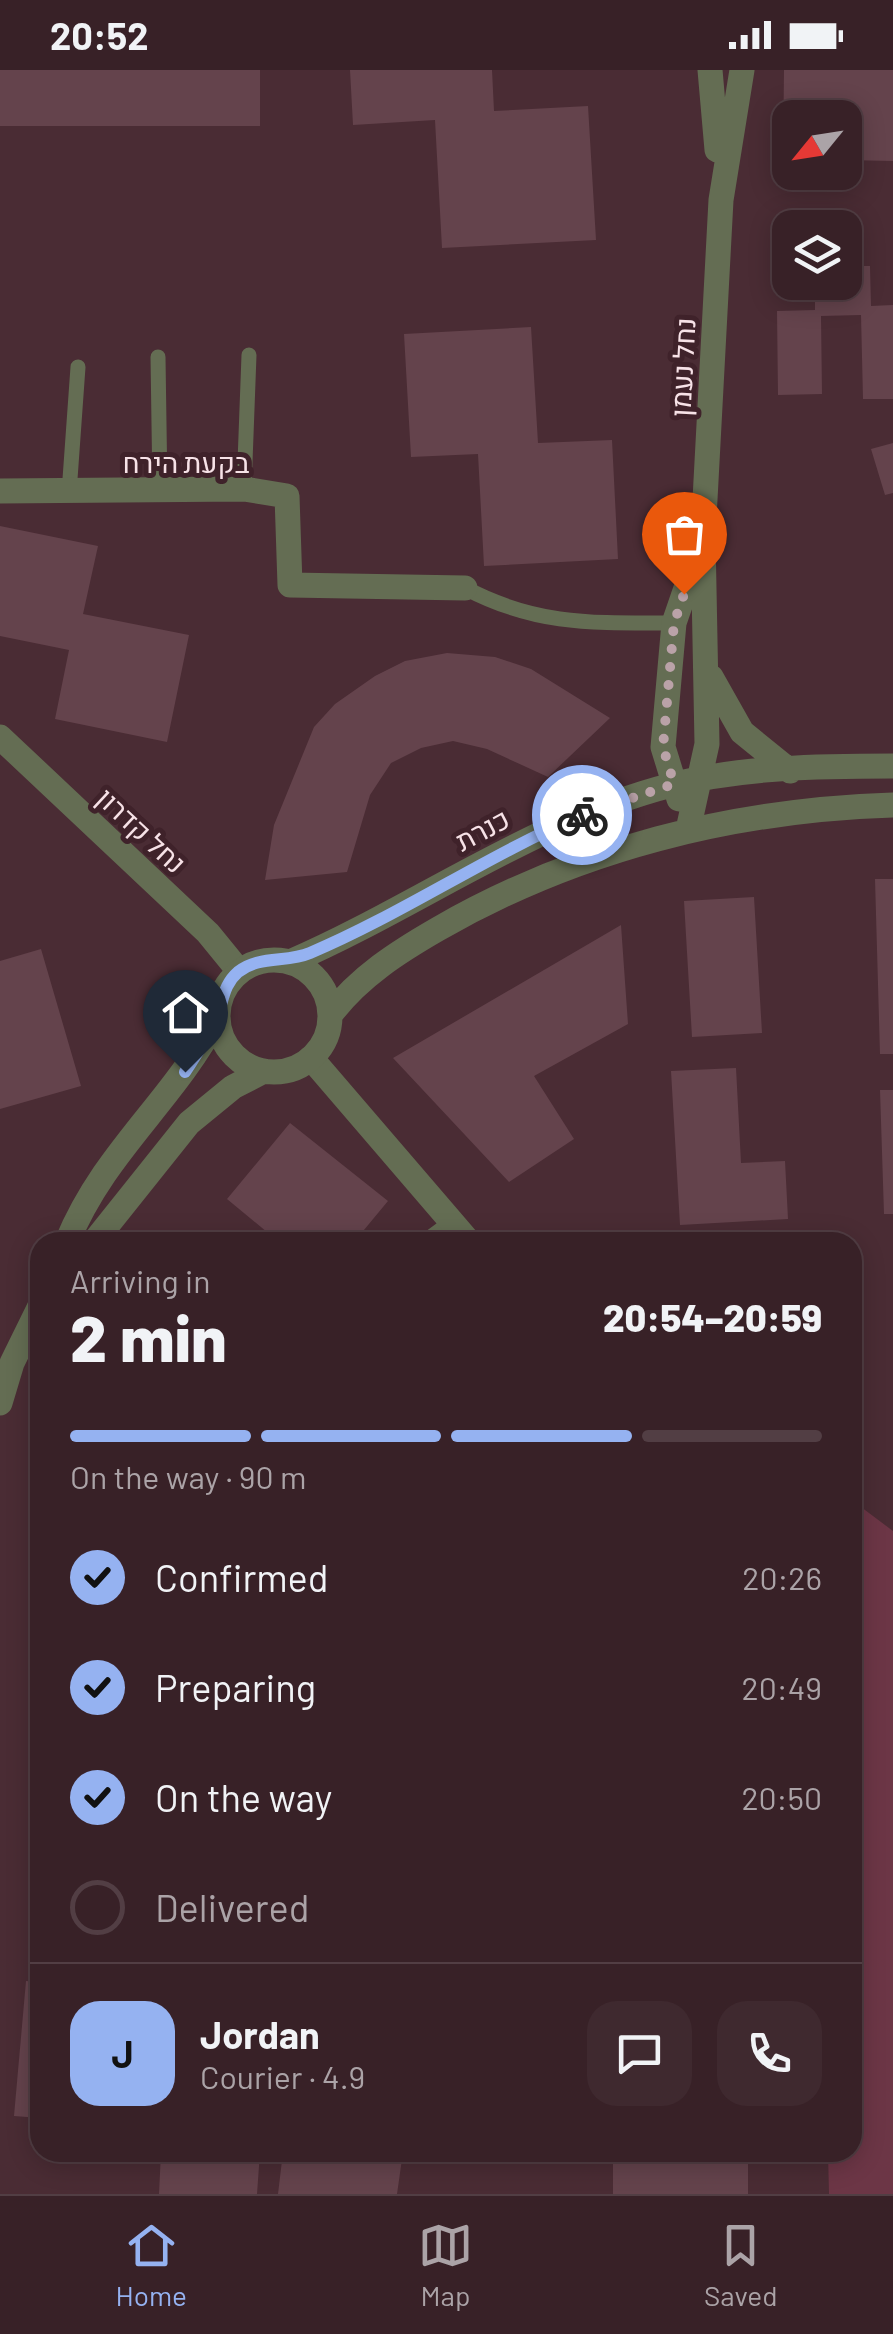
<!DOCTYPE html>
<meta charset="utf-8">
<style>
body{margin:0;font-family:Barlow,Heebo,sans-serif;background:#3f292f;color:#f1f3f6;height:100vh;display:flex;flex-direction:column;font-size:38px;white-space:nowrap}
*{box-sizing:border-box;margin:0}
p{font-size:32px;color:#aba3a7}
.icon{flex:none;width:55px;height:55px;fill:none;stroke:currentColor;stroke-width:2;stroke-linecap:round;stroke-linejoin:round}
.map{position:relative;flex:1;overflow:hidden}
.sheet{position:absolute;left:30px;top:1162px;width:832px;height:930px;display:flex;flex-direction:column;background:#382127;border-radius:30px;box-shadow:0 5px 25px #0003,0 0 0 2px #523e44}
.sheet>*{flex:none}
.needle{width:65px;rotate:240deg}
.fabs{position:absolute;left:772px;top:30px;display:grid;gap:20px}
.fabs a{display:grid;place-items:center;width:90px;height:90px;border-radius:20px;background:#382127;box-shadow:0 5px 25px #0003,0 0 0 2px #523e44;font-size:50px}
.pin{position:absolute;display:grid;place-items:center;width:85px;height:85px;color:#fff;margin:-102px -42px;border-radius:50% 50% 50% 0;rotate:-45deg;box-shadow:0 0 10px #0007}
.pin .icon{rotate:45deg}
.courier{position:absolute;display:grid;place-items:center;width:100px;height:100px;margin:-50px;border:8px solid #95b2f1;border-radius:50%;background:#fff;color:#222;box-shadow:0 2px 12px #0007}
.overview em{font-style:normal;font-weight:800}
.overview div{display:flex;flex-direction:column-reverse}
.overview{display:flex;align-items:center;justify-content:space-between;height:170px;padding:0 40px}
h1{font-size:65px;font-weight:800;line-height:75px}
.bar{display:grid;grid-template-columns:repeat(4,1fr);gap:15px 10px;align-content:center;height:120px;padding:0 40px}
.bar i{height:12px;border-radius:8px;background:#523e44}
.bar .on{background:#95b2f1}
.bar p{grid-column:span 4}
.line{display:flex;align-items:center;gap:25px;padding:0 40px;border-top:2px solid #523e44}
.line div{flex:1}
.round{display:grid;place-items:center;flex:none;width:105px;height:105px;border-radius:30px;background:#3f292f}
ol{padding:0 40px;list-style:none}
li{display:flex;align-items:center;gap:30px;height:110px}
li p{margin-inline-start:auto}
li .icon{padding:10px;border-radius:50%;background:#95b2f1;color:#111;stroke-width:4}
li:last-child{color:#aba3a7}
li i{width:55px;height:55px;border:5px solid #523e44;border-radius:50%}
.status{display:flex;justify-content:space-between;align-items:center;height:70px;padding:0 50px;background:#382127;direction:ltr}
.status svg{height:28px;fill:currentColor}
.menu{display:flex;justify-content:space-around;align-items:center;height:140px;border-top:2px solid #523e44;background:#382127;font-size:28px;color:#aba3a7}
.menu a{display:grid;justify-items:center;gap:5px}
.menu .on{color:#95b2f1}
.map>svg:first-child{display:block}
.green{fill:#6c3646}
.building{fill:#64434c}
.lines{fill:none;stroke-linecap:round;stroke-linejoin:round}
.service{stroke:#646d53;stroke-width:15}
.minor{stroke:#646d53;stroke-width:25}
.tertiary{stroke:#646d53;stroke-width:25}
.done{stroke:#baa2a8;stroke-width:10;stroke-dasharray:0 18}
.route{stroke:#95b2f1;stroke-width:12}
.labels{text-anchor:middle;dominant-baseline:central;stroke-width:10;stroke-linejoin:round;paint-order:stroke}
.street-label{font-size:28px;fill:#f7e2e7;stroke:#3f222a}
</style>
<div class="status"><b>20:52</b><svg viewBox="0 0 49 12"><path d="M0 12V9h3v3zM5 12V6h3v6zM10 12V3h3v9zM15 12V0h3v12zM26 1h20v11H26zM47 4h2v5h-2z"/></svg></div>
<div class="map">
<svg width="893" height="2124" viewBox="0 0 893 2124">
<rect width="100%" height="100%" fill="#4a2c34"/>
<!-- green -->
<path class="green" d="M853,1431L893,1461V2124H829L828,2083L852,2082Z"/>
<!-- building -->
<path class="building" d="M0,0H260V56H0Z
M350,0H492L494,41L588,36L596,170L442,178L435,50L353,55Z
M784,0H893V91L845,90V48H790V89H783Z
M845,196H870L871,236L893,235V329H863L861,245L821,246L822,324L778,325L777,241L815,240V212H845Z
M531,257L538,373L612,370L618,489L484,496L478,384L411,387L404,264Z
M893,373V423L885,425L871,379Z
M0,456L98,476L83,544L189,565L167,672L55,649L69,580L0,566Z
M447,583L495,587L531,599L610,648L548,707L487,679L453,671L421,678L391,693L370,725L347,802L265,810L274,755L314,657L335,634L375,606L405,591Z
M875,809H893V984H880Z
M754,827L762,963L692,967L684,831Z
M621,855L628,954L534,1006L574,1069L509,1112L393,988Z
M41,879L81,1016L0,1039V891Z
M736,998L741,1093L785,1091L788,1149L680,1155L671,1001Z
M880,1020H893V1144H884Z
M290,1053L388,1131L354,1172H279L227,1129Z
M26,1911L40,1912V2048L14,2046Z
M161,2082H260L257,2124H159Z
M283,2082H403L397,2124H278Z
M613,2082H748V2124H613Z"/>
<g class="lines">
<!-- service -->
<path class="service" d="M158,287L160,421
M244,419L249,285
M69,423L78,297
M465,518C537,556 594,553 674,553
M424,1172L451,1152"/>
<!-- minor -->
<path class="minor" d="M0,421L244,419L287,426L290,515L465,518
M0,667L208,863L239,901
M311,988L469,1172"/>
<!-- tertiary -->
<path class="tertiary" d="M710,0L717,80
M711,607L742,662L790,701
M679,729L663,677L674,553L697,486
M688,760L707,674L703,467L721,130L742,0
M218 946a56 56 0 1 1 112 0a56 56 0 1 1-112 0Z
M290,892C419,836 534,750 672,715C741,697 822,696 893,696
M331,944C359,907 398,882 438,859C577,779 733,740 893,735
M67,1172C105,1080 173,1032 218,946
M94,1172L189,1053L233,1017L264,1001
M0,1333L12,1293L40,1236"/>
</g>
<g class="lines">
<!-- done -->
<path class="done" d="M582,745L674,714L663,677L674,553L684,524"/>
<!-- route -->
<path class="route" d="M185,1002C196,985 208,968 216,949C224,932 222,916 238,902C259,885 287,893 310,883C404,843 488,785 582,745"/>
</g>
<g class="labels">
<!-- street labels -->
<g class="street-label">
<text transform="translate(682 297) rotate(-87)">נחל נעמן</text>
<text x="186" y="392">בקעת הירח</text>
<text transform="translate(482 759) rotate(-28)">כנרת</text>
<text transform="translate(142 760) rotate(43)">נחל קדרון</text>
</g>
</g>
</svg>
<div class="fabs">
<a><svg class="needle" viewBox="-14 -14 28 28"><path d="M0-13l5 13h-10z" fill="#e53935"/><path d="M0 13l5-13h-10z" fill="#aba3a7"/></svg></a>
<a><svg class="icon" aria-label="layers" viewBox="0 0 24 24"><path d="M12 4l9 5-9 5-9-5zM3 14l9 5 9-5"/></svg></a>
</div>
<div class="pin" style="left:684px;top:524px;background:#ea580c"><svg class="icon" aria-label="bag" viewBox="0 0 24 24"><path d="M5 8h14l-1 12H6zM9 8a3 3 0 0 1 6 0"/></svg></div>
<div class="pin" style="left:185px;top:1002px;background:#1f2937"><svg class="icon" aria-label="home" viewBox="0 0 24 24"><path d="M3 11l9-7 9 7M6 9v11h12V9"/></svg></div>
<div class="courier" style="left:582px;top:745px"><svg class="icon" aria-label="bike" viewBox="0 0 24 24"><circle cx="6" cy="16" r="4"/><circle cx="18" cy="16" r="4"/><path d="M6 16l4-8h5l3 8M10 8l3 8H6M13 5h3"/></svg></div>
<section class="sheet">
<div class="overview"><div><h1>2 min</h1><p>Arriving in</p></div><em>20:54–20:59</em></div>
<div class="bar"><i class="on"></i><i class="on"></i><i class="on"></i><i></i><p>On the way · 90 m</p></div>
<ol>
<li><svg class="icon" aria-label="check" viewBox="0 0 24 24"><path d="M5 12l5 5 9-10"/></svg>Confirmed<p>20:26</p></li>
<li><svg class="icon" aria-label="check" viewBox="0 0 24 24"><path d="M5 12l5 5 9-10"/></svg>Preparing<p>20:49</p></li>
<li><svg class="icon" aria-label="check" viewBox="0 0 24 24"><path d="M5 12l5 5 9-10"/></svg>On the way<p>20:50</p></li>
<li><i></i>Delivered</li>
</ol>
<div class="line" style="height:180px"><b class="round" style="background:#95b2f1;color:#111">J</b><div><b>Jordan</b><p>Courier · 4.9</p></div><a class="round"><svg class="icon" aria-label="chat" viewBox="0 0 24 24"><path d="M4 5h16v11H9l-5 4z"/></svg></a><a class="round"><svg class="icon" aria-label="phone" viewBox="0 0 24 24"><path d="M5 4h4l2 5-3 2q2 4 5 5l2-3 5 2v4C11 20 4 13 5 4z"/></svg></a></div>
</section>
</div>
<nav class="menu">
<a class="on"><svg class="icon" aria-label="home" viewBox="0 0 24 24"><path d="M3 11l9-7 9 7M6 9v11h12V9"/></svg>Home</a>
<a><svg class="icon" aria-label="map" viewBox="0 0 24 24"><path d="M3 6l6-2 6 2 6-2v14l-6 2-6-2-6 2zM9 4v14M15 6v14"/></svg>Map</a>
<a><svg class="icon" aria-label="saved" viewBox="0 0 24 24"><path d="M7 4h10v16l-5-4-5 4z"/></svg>Saved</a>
</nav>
